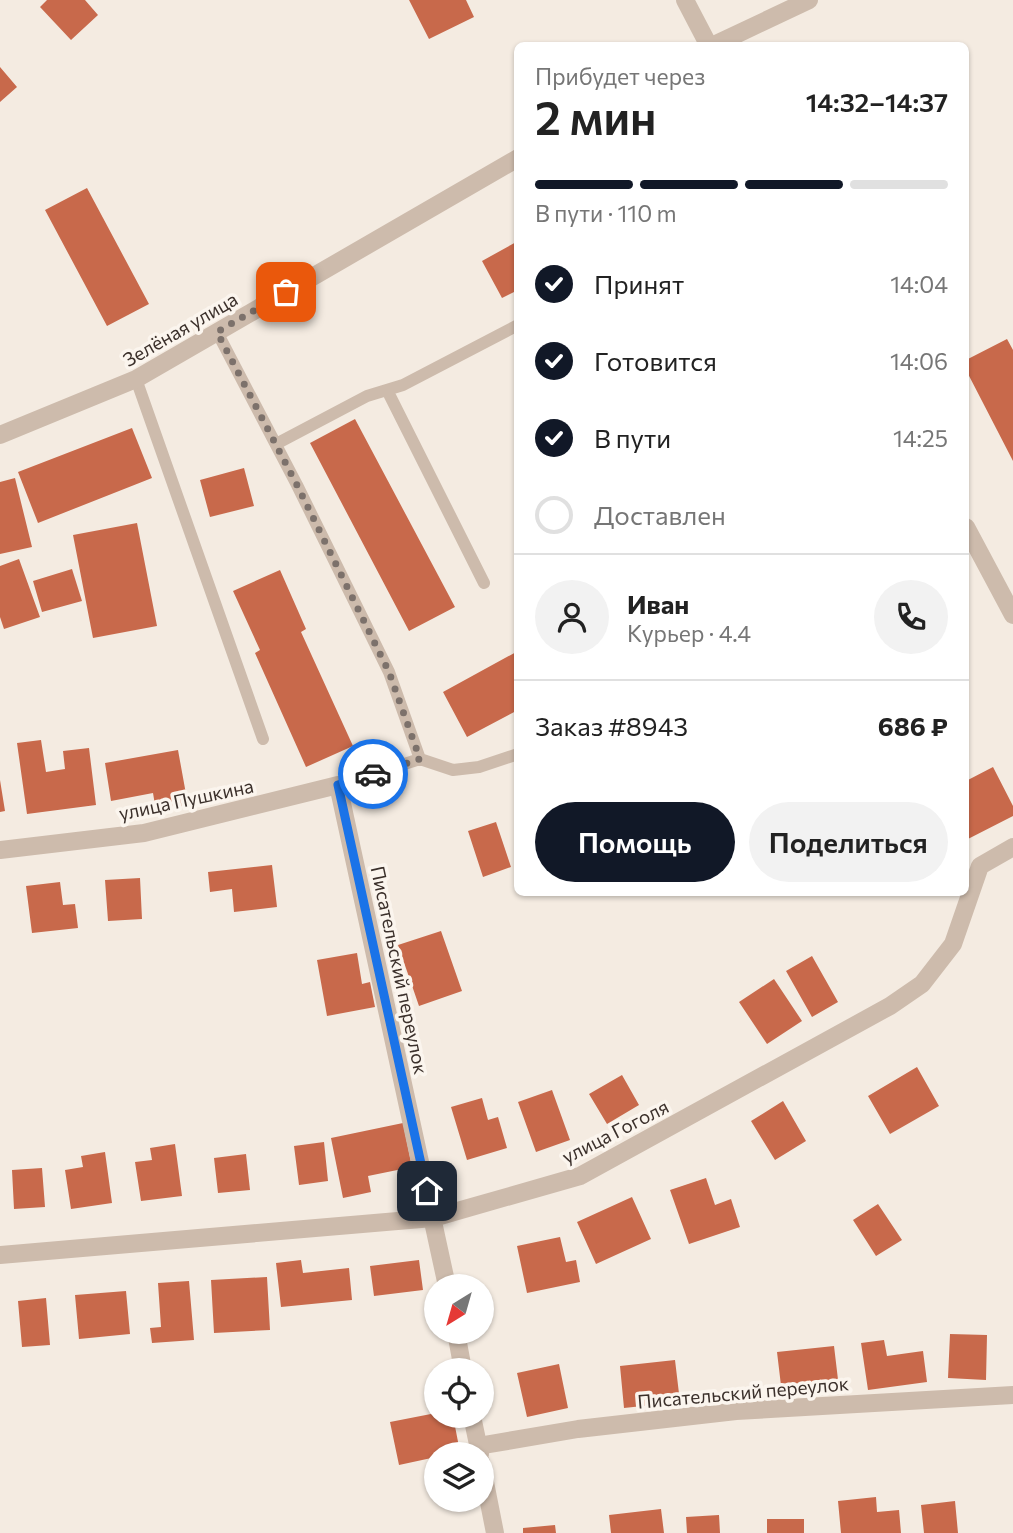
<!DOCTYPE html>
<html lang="ru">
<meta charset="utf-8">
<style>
body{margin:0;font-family:Commissioner,sans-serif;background:#f2f2f2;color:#222;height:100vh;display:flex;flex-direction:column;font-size:26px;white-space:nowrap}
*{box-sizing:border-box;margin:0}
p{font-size:23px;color:#767676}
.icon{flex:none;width:38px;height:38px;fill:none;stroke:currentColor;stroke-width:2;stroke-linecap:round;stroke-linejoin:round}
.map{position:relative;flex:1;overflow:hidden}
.sheet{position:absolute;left:514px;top:42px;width:455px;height:854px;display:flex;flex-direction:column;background:#fff;border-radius:10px;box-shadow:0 2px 5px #0004}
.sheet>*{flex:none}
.needle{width:46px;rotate:217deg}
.tools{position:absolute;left:424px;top:1274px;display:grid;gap:14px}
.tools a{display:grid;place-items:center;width:70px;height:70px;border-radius:50%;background:#fff;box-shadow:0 2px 5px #0004;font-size:35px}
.pin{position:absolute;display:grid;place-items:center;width:60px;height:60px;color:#fff;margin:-30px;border-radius:14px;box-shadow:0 4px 10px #0006}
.courier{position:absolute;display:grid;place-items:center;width:70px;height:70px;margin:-35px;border:5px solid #1a73e8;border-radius:50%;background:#fff;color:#222;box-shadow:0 2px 9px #0007}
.head em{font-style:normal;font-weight:600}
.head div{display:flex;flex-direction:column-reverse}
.head{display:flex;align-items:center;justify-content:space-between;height:119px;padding:0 21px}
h1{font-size:46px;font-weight:600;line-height:52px}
.bar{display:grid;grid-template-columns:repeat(4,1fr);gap:10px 7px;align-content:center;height:84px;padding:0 21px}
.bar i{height:9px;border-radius:5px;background:#e0e0e0}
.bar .selected{background:#111827}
.bar p{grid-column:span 4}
.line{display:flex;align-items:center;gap:18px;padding:0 21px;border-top:2px solid #e0e0e0}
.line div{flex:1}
.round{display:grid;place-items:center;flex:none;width:74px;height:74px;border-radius:37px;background:#f2f2f2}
ol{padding:0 21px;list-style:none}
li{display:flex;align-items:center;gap:21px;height:77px}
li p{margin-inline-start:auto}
li .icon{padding:7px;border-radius:50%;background:#111827;color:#fff;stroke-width:4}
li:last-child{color:#767676}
li i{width:38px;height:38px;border:4px solid #e0e0e0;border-radius:50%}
.action{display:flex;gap:14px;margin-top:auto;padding:14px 21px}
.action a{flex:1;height:80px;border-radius:42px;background:#111827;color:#fff;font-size:28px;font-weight:600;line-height:80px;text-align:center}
.action a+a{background:#f2f2f2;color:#222}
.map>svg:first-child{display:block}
.building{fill:#c8694b}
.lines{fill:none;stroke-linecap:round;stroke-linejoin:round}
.lane{stroke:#cdbbac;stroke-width:12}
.street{stroke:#cdbbac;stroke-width:18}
.done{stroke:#7c716b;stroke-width:7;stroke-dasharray:0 12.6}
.route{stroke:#1a73e8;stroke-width:9}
.labels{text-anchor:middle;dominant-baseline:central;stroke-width:7;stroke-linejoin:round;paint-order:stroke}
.street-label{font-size:19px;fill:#3b302b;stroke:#fbf5ee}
</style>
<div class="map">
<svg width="1013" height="1533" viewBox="0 0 1013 1533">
<rect width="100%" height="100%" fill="#f4ebe1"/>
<!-- building -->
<path class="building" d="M47,0H85L98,15L71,40L40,7Z
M409,0H466L474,17L429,39Z
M0,67L17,87L0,102Z
M87,188L149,304L107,326L45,210Z
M518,241V290L502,298L482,261Z
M1007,339L1013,350V461L966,370V360Z
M355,419L455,607L409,631L310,443Z
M132,428L152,478L38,523L18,472Z
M244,468L254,506L210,517L200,480Z
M15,478L32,547L0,554V482Z
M137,523L157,626L93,638L73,535Z
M19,559L40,617L4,629L0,617V566Z
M72,569L82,601L42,612L33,581Z
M280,570L306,629L301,632L353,746L306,767L255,653L260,650L233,591Z
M518,651V710L467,737L443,692Z
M41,740L46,772L65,769L63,751L89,748L96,805L27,814L17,743Z
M178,750L188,805L156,811L153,793L111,801L105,763Z
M993,767L1013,806V816L966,840V781Z
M0,780L5,811L0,812Z
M496,822L511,867L483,877L468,831Z
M272,865L277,907L234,912L232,889L210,892L208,872Z
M140,878L142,919L108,921L105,880Z
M60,882L63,905L75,904L78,928L32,933L26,886Z
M441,931L462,991L419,1006L398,945Z
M357,953L362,984L370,982L375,1007L327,1016L317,960Z
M812,956L838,1002L812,1017L786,971Z
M774,979L802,1021L767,1044L739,1002Z
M917,1067L939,1106L890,1134L868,1096Z
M622,1075L639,1105L607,1124L589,1094Z
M552,1090L570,1140L536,1152L518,1102Z
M482,1098L488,1120L498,1117L507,1148L467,1160L451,1107Z
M783,1101L806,1141L775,1160L751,1121Z
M403,1123L412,1167L368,1176L371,1192L343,1198L331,1138Z
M324,1142L328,1181L299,1185L294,1146Z
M175,1144L182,1196L141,1201L135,1162L152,1160L150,1148Z
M105,1152L112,1203L71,1209L65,1170L83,1167L81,1156Z
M246,1154L250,1190L218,1193L214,1158Z
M42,1168L45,1207L14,1209L12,1170Z
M706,1178L715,1205L731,1199L740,1227L689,1244L670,1190Z
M632,1197L651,1239L596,1264L577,1222Z
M878,1204L902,1240L876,1256L853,1220Z
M560,1237L566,1262L576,1260L580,1282L527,1293L517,1246Z
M301,1260L303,1273L349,1268L352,1300L281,1307L276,1263Z
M419,1260L423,1290L374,1296L370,1266Z
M267,1277L270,1330L214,1333L211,1280Z
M189,1281L194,1340L152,1343L150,1328L161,1327L158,1283Z
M126,1291L130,1334L79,1339L75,1295Z
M46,1298L50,1345L22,1347L18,1301Z
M950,1334L987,1335L986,1380L948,1378Z
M884,1340L887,1356L923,1351L927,1382L868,1390L861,1343Z
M834,1346L839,1388L782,1394L777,1352Z
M675,1360L680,1402L624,1408L620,1366Z
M559,1364L568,1408L527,1417L517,1373Z
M436,1413V1416H453L460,1452L436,1454V1457L399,1465L390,1422Z
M876,1497L877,1512L899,1510L901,1533H841L838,1501Z
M955,1501L958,1533H924L921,1505Z
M661,1509L664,1533H611L609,1515Z
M719,1515L720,1533H687L686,1517Z
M767,1519H804V1533H767Z
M555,1525L556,1533H523V1528Z"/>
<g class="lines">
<!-- lane -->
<path class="lane" d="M217,332L297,485L389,672L420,759
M136,379L263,739
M387,390L484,583
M276,444L367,396L403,385L518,325
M338,785L420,759L453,770L479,767L518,754"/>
<!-- street -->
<path class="street" d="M685,0L709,46
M712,46L809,0
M0,435L136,379L518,158
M966,527L1013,615
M0,850L144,833L338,785L447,1286
M0,1255L433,1218L580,1176L890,1006L922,984L953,944L980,866L1013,847
M456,1332L463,1370
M472,1416L480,1454
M478,1446L578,1429L736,1411L1013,1395
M481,1462L495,1533"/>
</g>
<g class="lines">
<!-- done -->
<path class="done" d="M286,292L217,332L297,485L389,672L420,759L373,774"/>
<!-- route -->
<path class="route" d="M373,774L338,785L427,1191"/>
</g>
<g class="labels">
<!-- street labels -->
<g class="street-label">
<text transform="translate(180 329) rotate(-30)">Зелёная улица</text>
<text transform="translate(186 799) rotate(-12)">улица Пушкина</text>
<text transform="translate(400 970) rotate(78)">Писательский переулок</text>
<text transform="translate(615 1131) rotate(-27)">улица Гоголя</text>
<text transform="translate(743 1392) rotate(-5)">Писательский переулок</text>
</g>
</g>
</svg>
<div class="tools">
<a><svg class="needle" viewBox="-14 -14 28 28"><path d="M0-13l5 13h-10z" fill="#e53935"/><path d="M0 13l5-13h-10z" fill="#767676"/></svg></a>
<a><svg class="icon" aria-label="locate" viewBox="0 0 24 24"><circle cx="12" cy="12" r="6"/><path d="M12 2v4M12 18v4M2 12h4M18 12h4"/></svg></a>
<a><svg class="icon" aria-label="layers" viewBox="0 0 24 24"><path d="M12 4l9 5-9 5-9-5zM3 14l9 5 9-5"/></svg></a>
</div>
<div class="pin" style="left:286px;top:292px;background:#ea580c"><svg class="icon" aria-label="bag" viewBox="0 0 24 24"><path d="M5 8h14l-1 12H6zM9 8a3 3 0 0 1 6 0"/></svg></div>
<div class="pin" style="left:427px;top:1191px;background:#1f2937"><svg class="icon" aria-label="home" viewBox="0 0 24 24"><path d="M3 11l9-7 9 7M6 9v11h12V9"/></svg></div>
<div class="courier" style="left:373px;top:774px"><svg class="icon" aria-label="car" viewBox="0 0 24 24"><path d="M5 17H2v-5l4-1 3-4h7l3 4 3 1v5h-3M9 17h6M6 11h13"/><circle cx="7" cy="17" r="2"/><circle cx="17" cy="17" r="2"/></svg></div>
<section class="sheet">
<div class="head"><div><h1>2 мин</h1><p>Прибудет через</p></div><em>14:32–14:37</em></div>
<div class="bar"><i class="selected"></i><i class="selected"></i><i class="selected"></i><i></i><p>В пути · 110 m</p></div>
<ol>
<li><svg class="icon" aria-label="check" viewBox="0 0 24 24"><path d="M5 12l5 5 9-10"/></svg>Принят<p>14:04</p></li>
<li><svg class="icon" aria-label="check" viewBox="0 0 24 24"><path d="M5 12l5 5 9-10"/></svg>Готовится<p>14:06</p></li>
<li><svg class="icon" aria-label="check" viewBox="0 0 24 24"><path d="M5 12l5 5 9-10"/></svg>В пути<p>14:25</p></li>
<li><i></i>Доставлен</li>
</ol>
<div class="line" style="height:126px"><a class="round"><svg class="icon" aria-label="person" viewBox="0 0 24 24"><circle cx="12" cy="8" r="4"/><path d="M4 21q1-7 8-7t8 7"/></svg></a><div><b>Иван</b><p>Курьер · 4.4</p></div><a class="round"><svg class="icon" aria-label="phone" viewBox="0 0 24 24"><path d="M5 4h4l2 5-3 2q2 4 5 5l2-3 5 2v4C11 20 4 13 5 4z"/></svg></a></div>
<div class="line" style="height:91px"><div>Заказ #8943</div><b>686 ₽</b></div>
<div class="action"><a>Помощь</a><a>Поделиться</a></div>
</section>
</div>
